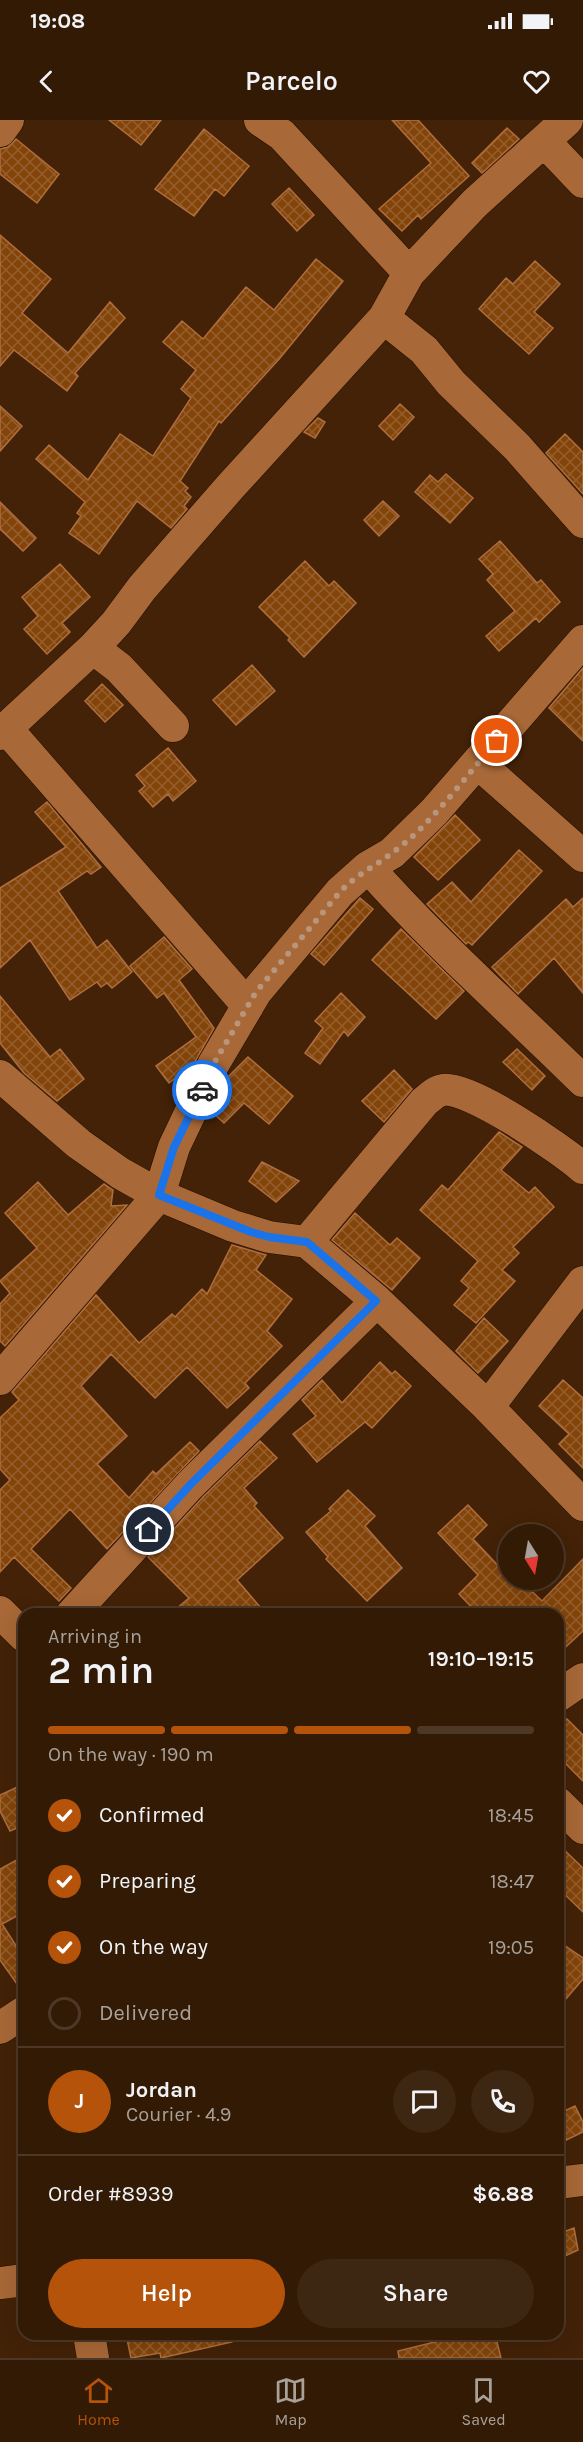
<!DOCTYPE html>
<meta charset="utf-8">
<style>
body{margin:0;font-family:Karla,sans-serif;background:#3d2713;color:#f1f3f6;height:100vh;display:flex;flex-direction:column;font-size:22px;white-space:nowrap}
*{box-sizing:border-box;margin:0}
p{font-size:20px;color:#a8a19a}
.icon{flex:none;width:33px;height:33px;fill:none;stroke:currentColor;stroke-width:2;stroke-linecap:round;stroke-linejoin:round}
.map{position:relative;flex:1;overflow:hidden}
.panel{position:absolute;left:18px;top:1488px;width:546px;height:732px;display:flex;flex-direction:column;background:#321a05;border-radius:18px;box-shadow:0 6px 24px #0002,0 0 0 2px #4d3827}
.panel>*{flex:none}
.needle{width:39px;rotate:169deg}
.buttons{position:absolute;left:498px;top:1404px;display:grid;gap:12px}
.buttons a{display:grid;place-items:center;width:66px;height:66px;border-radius:50%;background:#321a05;box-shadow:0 6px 24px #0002,0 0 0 2px #4d3827;font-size:30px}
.pin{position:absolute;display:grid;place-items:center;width:51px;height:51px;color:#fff;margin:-26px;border:3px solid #fff;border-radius:50%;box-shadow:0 2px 6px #0007}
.courier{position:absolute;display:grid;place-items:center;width:60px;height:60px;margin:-30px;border:4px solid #1a73e8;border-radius:50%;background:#fff;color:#222;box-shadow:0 2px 8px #0007}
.summary em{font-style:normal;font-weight:600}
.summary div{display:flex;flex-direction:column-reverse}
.summary{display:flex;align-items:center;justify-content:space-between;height:102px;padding:0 30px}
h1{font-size:39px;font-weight:600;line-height:45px}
.bar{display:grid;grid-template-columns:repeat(4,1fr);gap:9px 6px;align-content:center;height:72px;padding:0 30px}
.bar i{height:8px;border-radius:4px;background:#4d3827}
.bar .on{background:#b45309}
.bar p{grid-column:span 4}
.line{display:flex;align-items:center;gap:15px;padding:0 30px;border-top:2px solid #4d3827}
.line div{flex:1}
.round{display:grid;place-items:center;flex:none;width:63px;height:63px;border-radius:32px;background:#3d2713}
ol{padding:0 30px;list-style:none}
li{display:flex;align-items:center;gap:18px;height:66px}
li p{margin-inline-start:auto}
li .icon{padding:6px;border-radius:50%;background:#b45309;color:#fff;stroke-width:4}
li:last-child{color:#a8a19a}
li i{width:33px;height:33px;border:3px solid #4d3827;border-radius:50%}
.action{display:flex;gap:12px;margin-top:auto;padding:12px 30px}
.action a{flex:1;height:69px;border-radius:36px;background:#b45309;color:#fff;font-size:24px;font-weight:600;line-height:69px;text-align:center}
.action a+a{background:#3d2713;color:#f1f3f6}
.status{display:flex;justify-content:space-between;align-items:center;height:42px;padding:0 30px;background:#321a05;direction:ltr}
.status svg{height:16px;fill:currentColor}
header{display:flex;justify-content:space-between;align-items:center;height:78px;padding:0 30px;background:#321a05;font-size:27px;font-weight:600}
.tabs{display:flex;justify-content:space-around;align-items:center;height:84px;border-top:2px solid #4d3827;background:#321a05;font-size:16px;color:#a8a19a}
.tabs a{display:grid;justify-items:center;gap:3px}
.tabs .on{color:#b45309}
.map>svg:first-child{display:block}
.building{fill:url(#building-cross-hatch);stroke:#b06e3e;stroke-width:1.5}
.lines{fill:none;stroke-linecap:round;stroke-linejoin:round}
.minor-casing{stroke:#220e02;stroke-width:33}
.minor{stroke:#a86837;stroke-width:32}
.done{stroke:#b8957b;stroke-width:6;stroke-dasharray:0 10.8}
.route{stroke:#1a73e8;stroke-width:8}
</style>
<div class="status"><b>19:08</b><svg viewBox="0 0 49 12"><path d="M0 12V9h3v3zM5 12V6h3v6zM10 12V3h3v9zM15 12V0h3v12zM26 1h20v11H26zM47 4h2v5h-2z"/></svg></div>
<header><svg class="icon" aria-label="back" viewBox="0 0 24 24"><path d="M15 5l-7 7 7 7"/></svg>Parcelo<svg class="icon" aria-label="heart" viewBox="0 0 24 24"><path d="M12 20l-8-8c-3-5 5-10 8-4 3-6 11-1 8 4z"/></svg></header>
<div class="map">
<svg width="583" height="2238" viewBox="0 0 583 2238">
<defs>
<pattern id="building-cross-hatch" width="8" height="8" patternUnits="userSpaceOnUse" patternTransform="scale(1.5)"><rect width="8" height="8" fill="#83440a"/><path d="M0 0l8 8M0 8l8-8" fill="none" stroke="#955e2c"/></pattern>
</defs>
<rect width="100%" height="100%" fill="#432207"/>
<!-- building -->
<path class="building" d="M109,0H161L141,25Z
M392,0H418L469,56L421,99L418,95L402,111L379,89L431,43Z
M507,8L519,19L482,53L472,43Z
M204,9L249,46L224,76L215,69L194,96L155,69Z
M16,19L59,54L37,83L0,54V29L8,27Z
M289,68L314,95L297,111L272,84Z
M0,115L51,159L22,193L68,233L110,182L125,198L75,253L78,256L67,271L14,230L0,246Z
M316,139L343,161L280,238L221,303L219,301L180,361L188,368L185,371L191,377L184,386L187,389L171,408L137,381L99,434L69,413L81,396L77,393L85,382L36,339L49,325L88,360L120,314L153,336L191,278L181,269L196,250L163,222L182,201L203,219L246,167L274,190Z
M535,141L560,164L534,192L553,208L529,234L479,189L506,158L513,164Z
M400,284L414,297L393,320L379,306Z
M0,286L22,306L0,331Z
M318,298L325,302L315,318L304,312Z
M565,314L583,332V374L546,333Z
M446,354L473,378L450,403L415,372L430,355L438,362Z
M383,381L399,396L379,416L364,400Z
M0,382L36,418L23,431L0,409Z
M500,421L537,463L541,460L560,482L539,502L536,498L499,531L486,516L515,491L487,460L493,454L479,439Z
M305,441L329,466L334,461L356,483L304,537L288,520L290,518L259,487Z
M60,444L90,477L62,503L70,512L47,534L24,509L38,496L22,477Z
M252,545L275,571L236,605L213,580Z
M583,548V621L549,588Z
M102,564L123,585L105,602L85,581Z
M168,628L196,661L173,681L168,674L153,687L139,671L145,666L136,655Z
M47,682L101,747L91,754L87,751L58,771L97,828L107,820L132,852L112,868L107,863L101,867L97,862L70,880L30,820L0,848V768L66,727L35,692Z
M455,695L480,720L438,760L414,737Z
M519,730L542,751L472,825L468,822L466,824L427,784L452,762L471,782Z
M360,778L373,789L324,845L311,834Z
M583,778V873L554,838L518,874L492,847L566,779L573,787Z
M401,809L464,871L436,899L372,840Z
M164,817L192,849L179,860L214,908L193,945L169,963L156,946L196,917L164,873L157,878L130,846Z
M341,873L365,897L348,916L344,911L320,944L305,933L323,908L315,901Z
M0,876L50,937L60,929L84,959L57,981L24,953L0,923Z
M517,929L545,956L532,970L503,942Z
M248,937L293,976L269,1004L244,983L224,1003L211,991L226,959Z
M394,950L412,969L384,1002L362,981Z
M499,1012L522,1027L501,1050L529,1073L535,1067L554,1087L513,1127L519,1133L502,1150L515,1161L476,1203L454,1185L469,1168L461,1161L478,1141L420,1090L442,1065L448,1070Z
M262,1042L299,1061L276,1082L249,1061Z
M38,1062L68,1095L104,1064L113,1070L111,1086L127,1085L5,1226L0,1221V1184L10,1173L0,1161L37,1128L5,1093Z
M355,1093L390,1125L397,1118L420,1138L392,1170L332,1120Z
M232,1125L266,1135L256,1150L292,1179L267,1211L282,1226L245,1263L249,1268L227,1288L187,1247L155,1278L111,1234L81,1266L127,1316L97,1344L129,1378L153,1351L156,1354L190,1322L199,1331L107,1429L70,1389L31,1429L71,1468L59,1481L14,1437L0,1452V1370L10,1360L0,1349V1298L19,1280L12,1272L96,1175L139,1223L172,1194L175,1197L202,1169L207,1174Z
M484,1198L508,1221L478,1253L456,1231Z
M380,1242L392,1254L395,1251L411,1266L372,1308L365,1302L317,1342L293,1314L316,1296L302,1280L322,1260L342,1283Z
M563,1260L583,1278V1348L559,1324L569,1314L539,1286Z
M260,1321L277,1338L244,1368L257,1383L254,1386L283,1418L237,1460L266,1494H170L189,1478L148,1437L203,1377Z
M348,1370L375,1396L365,1406L402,1448L367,1481L326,1439L328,1437L306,1412L331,1391L329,1389Z
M468,1385L487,1405L473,1419L508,1456V1460H520L542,1481L583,1439V1511L558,1534V1494H478L459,1474L478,1455L438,1413Z
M567,1599L583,1615V1661L558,1636V1607Z
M24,1664V1705L10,1711L0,1691V1675Z
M558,1724L583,1748V1792L558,1768Z
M24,1736V1792L2,1804L24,1838V1874L0,1840V1749Z
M558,1821L583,1838V1859L558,1888Z
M575,1986L583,2002V2012L558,2024V1994Z
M574,2108L578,2130L558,2139V2114Z
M126,2214H231L232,2222L161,2238L160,2233L131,2238Z
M467,2214H495L501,2238H399L398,2231Z"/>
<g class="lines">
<!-- minor casing -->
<g class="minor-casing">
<path id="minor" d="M260,0L282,15L409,153
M0,11L8,0
M545,22L583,62
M384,198L424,230L451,263L517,327L583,402
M93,528L119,548L173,606
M6,608L248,886
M0,614L93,528L116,503L142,468L230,367L384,198L409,153L475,83L567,0
M479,644L583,736
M368,747C435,823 511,890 583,961
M0,956L79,1024L120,1053L159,1075L233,1106L269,1117L307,1122L377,1181L488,1287L583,1385
M307,1122L424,982C429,978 436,971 443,970C469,965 562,1030 583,1048
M0,1259L159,1075L174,1027L213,945L256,872L340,772L368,747L392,733L434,692L583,521
M488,1287L583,1162
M0,1492L24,1516
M72,1494L190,1365L377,1181
M558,1576L583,1559
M558,1683L583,1708
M0,1908L24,1892
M558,2063L583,2060
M0,2163L24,2160
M89,2214L93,2238"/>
</g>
<!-- minor -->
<use href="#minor" class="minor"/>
</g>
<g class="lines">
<!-- done -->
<path class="done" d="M202,970L213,945L256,872L340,772C356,755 374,747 392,733C431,705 465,657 497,621"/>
<!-- route -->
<path class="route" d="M149,1410L190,1365L376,1181L307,1122L269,1117L251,1112L159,1075L174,1027L202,970"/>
</g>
</svg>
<div class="buttons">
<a><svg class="needle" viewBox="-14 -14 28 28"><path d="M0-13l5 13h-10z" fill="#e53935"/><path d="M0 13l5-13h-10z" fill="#a8a19a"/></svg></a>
</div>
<div class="pin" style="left:497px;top:621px;background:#ea580c"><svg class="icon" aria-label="bag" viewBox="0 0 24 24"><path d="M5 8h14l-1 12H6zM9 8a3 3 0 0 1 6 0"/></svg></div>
<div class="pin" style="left:149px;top:1410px;background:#1f2937"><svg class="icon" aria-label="home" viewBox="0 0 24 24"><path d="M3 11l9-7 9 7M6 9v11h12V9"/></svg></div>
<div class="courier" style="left:202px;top:970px"><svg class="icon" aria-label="car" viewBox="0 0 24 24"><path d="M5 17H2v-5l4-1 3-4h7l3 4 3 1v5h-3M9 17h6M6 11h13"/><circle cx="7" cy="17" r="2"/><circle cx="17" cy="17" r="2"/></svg></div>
<section class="panel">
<div class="summary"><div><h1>2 min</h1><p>Arriving in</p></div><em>19:10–19:15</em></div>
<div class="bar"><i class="on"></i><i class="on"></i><i class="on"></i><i></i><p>On the way · 190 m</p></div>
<ol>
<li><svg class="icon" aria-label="check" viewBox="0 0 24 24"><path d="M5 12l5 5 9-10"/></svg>Confirmed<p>18:45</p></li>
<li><svg class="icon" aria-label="check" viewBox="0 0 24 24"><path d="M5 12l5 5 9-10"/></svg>Preparing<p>18:47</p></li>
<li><svg class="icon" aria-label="check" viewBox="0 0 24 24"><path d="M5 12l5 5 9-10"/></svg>On the way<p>19:05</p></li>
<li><i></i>Delivered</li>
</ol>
<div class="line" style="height:108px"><b class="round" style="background:#b45309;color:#fff">J</b><div><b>Jordan</b><p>Courier · 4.9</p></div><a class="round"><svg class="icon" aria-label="chat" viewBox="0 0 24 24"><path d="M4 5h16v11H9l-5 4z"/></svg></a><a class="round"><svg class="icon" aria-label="phone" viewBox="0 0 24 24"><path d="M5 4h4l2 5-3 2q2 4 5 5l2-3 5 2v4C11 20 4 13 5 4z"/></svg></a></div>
<div class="line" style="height:78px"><div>Order #8939</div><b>$6.88</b></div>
<div class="action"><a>Help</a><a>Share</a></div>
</section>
</div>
<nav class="tabs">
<a class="on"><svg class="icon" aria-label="home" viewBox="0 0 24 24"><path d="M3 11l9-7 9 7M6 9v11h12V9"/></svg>Home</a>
<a><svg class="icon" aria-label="map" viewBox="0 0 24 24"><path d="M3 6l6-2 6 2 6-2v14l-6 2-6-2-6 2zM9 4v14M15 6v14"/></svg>Map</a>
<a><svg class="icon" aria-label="saved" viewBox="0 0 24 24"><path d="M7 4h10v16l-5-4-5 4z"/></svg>Saved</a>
</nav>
